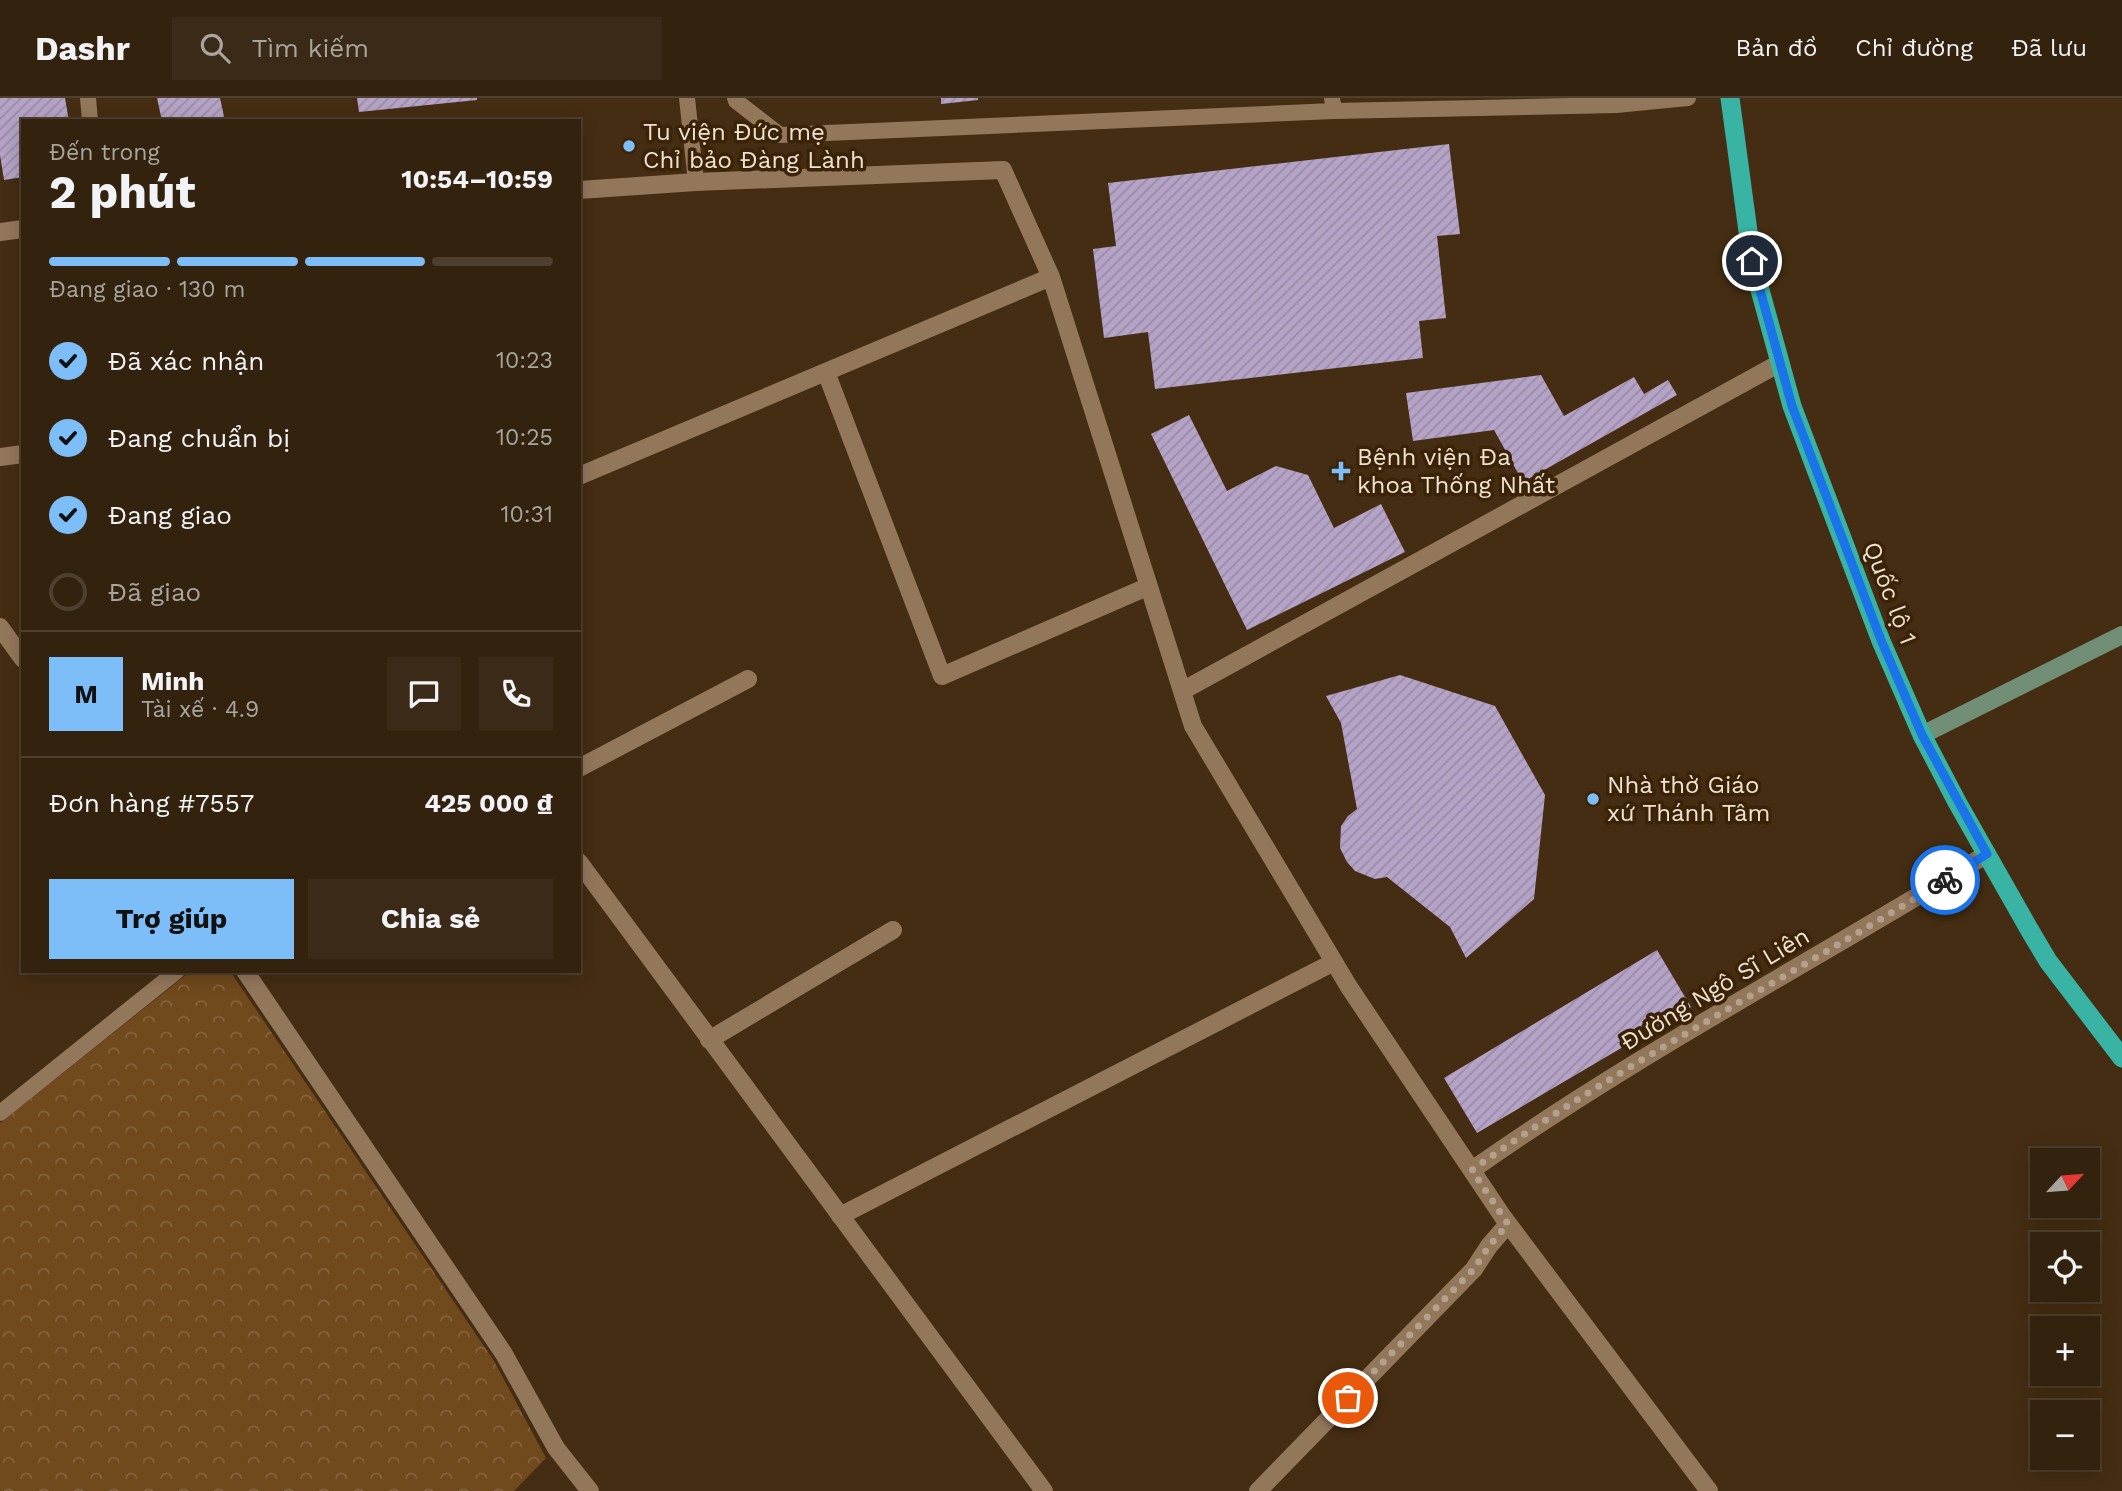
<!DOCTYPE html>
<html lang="vi">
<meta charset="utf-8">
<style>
body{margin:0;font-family:"Work Sans",sans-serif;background:#3b2a17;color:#f1f3f6;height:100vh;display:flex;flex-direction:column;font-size:26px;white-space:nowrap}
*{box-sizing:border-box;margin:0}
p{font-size:23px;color:#a9a49e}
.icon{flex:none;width:38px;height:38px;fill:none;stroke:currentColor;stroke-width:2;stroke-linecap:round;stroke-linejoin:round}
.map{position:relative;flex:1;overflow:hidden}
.panel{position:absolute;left:21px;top:21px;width:560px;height:854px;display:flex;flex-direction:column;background:#33220e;border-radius:0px;box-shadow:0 4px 18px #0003,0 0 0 2px #4e3f2e}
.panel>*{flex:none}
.needle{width:46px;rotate:64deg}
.tools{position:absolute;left:2030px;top:1050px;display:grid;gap:14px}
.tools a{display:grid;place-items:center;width:70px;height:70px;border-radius:0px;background:#33220e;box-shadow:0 4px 18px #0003,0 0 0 2px #4e3f2e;font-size:35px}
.pin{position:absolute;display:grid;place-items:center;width:60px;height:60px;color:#fff;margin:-30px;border:4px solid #fff;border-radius:50%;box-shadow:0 2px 7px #0007}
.courier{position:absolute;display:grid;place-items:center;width:70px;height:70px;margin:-35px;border:5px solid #1a73e8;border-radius:50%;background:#fff;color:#222;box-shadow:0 2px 9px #0007}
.summary em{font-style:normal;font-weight:700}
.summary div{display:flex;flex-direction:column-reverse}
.summary{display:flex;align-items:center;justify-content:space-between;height:119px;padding:0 28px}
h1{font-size:46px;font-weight:700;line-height:52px}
.bar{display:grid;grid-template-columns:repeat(4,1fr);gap:10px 7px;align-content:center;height:84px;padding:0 28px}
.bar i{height:9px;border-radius:5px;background:#4e3f2e}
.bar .on{background:#7dbef9}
.bar p{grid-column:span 4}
.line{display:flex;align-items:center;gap:18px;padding:0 28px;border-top:2px solid #4e3f2e}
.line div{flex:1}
.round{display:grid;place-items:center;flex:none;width:74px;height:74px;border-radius:0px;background:#3b2a17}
ol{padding:0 28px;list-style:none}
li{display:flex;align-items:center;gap:21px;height:77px}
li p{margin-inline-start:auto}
li .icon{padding:7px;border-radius:50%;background:#7dbef9;color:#111;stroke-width:4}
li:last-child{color:#a9a49e}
li i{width:38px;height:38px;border:4px solid #4e3f2e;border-radius:50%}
.cta{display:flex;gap:14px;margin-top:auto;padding:14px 28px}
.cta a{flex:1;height:80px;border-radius:0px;background:#7dbef9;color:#111;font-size:28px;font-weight:700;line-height:80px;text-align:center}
.cta a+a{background:#3b2a17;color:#f1f3f6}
header{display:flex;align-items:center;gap:42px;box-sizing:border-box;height:98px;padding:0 35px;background:#33220e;border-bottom:2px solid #4e3f2e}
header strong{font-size:33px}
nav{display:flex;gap:38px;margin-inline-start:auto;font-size:24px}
.search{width:490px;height:63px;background:#3b2a17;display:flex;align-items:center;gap:18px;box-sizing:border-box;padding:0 24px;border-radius:0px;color:#a9a49e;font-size:26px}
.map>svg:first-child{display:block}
.forest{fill:url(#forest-crowns)}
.building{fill:url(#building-hatch)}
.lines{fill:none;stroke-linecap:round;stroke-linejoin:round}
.service{stroke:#93775b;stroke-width:16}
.minor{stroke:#93775b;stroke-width:18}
.secondary{stroke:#718e76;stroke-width:18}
.trunk{stroke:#38b3a4;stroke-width:19}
.done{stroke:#b3a18e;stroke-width:7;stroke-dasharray:0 12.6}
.route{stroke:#1a73e8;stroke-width:9}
.poi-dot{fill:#7dbef9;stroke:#3a2307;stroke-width:2.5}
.labels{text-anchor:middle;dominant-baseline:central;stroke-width:7;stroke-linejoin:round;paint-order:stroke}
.poi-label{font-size:24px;fill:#efe0d1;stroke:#3a2307;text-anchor:start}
.street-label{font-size:24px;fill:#efe0d1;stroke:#3a2307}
</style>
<header>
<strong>Dashr</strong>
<div class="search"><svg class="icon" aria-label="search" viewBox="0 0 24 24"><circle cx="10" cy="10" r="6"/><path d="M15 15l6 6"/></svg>Tìm kiếm</div>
<nav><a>Bản đồ</a><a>Chỉ đường</a><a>Đã lưu</a></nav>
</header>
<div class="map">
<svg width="2122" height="1393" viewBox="0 0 2122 1393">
<defs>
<pattern id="forest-crowns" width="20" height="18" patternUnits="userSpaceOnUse" patternTransform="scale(1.75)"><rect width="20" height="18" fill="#70491c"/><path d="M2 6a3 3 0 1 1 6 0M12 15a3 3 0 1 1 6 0" fill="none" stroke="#85633c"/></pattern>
<pattern id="building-hatch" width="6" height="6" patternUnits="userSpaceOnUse" patternTransform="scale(1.75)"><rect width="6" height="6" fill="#b4a3c6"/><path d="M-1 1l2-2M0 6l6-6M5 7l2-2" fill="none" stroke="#998ba4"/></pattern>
</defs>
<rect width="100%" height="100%" fill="#442d12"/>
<!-- forest -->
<path class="forest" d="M191,873H230L494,1263L546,1360L514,1393H0V1025Z"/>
<!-- building -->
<path class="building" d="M0,0H65L69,23H23V79L4,82L0,57Z
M157,0H220L225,23H162Z
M357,0H477V2L359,14Z
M941,0H978V2L941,6Z
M1449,46L1460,136L1437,138L1446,220L1419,223L1423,260L1155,291L1148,234L1104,240L1093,151L1116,148L1108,85Z
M1541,277L1564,318L1634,279L1644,296L1668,282L1677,297L1523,384L1494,332L1413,343L1406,295Z
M1189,317L1227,393L1276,368L1308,377L1334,430L1381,406L1405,454L1247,532L1151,336Z
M1400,577L1495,608L1545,697L1534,801L1466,860L1450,829L1387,779L1375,781L1355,773L1347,764L1340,750L1341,728L1348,718L1357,711L1341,625L1326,598Z
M1657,852L1691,909L1477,1035L1444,980Z"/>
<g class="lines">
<!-- service -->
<path class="service" d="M88,0L90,23
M687,0L696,84
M735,0L736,3L780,37L1334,13
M1332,0L1334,13L1616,7L1688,0
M0,1015L177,873"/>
<!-- minor -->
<path class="minor" d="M579,92L696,84L1003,72L1051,179L1193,628L1349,889L1503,1119L1709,1393
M0,134L23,131
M826,274L942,578L1147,489
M0,359L23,356
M579,378L1051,179
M0,529L23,561
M1182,593L1780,265
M579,670L748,581
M579,764L1044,1393
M245,873L504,1256L556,1350L590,1393
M709,942L893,832
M1472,1072C1636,956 1816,862 1987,756
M840,1118L1334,864
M1258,1393L1474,1171L1489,1148L1508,1126"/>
<!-- secondary -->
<path class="secondary" d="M1922,637L2122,537"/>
<!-- trunk -->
<path class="trunk" d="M1730,0L1752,163L1792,308L1881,543L1922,637L1957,704L2029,831L2048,863L2122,960"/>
</g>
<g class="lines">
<!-- done -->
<path class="done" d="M1348,1300L1474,1171L1489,1148L1508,1126L1472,1072C1623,965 1788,880 1945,782"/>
<!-- route -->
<path class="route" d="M1752,163L1792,308L1881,542L1922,637L1987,756L1945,782"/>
</g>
<!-- markers -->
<g class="poi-dot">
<circle cx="629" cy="48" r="7"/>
<path d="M1337.5 362.5h7v7h7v7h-7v7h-7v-7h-7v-7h7z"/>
<circle cx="1593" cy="701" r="7"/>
</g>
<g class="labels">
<!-- poi labels -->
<g class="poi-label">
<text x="643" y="34">Tu viện Đức mẹ<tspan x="643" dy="28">Chỉ bảo Đàng Lành</tspan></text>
<text x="1357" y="359">Bệnh viện Đa<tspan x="1357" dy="28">khoa Thống Nhất</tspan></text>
<text x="1607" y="687">Nhà thờ Giáo<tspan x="1607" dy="28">xứ Thánh Tâm</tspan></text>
</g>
<!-- street labels -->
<g class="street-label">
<text transform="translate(1890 495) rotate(69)">Quốc lộ 1</text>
<text transform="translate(1715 891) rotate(-31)">Đường Ngô Sĩ Liên</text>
</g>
</g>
</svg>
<div class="tools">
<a><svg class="needle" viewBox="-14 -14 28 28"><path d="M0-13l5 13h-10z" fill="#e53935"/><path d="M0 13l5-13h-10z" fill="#a9a49e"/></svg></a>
<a><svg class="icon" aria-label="locate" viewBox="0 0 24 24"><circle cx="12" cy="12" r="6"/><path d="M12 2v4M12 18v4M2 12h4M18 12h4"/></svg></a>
<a>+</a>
<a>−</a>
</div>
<div class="pin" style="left:1348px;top:1300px;background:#ea580c"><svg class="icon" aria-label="bag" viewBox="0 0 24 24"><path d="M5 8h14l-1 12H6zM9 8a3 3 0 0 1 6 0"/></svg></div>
<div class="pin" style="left:1752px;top:163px;background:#1f2937"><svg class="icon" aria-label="home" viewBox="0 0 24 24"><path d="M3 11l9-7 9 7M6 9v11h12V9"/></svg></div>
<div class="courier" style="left:1945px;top:782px"><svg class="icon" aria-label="bike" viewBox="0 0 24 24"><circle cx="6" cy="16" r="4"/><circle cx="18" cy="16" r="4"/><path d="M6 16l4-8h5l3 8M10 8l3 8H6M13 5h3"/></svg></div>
<section class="panel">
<div class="summary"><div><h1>2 phút</h1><p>Đến trong</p></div><em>10:54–10:59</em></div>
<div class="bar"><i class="on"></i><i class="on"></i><i class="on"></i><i></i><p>Đang giao · 130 m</p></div>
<ol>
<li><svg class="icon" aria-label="check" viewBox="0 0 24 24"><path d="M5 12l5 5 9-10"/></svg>Đã xác nhận<p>10:23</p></li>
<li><svg class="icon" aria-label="check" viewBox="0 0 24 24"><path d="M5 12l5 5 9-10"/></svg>Đang chuẩn bị<p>10:25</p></li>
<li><svg class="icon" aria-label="check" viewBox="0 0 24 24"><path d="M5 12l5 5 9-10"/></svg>Đang giao<p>10:31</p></li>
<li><i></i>Đã giao</li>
</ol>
<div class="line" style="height:126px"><b class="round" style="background:#7dbef9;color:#111">M</b><div><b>Minh</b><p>Tài xế · 4.9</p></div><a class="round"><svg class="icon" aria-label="chat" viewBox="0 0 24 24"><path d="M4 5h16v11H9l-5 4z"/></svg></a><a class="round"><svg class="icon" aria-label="phone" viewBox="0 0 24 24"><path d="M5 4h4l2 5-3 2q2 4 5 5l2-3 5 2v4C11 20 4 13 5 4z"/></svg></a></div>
<div class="line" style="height:91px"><div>Đơn hàng #7557</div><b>425 000 ₫</b></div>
<div class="cta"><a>Trợ giúp</a><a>Chia sẻ</a></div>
</section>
</div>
